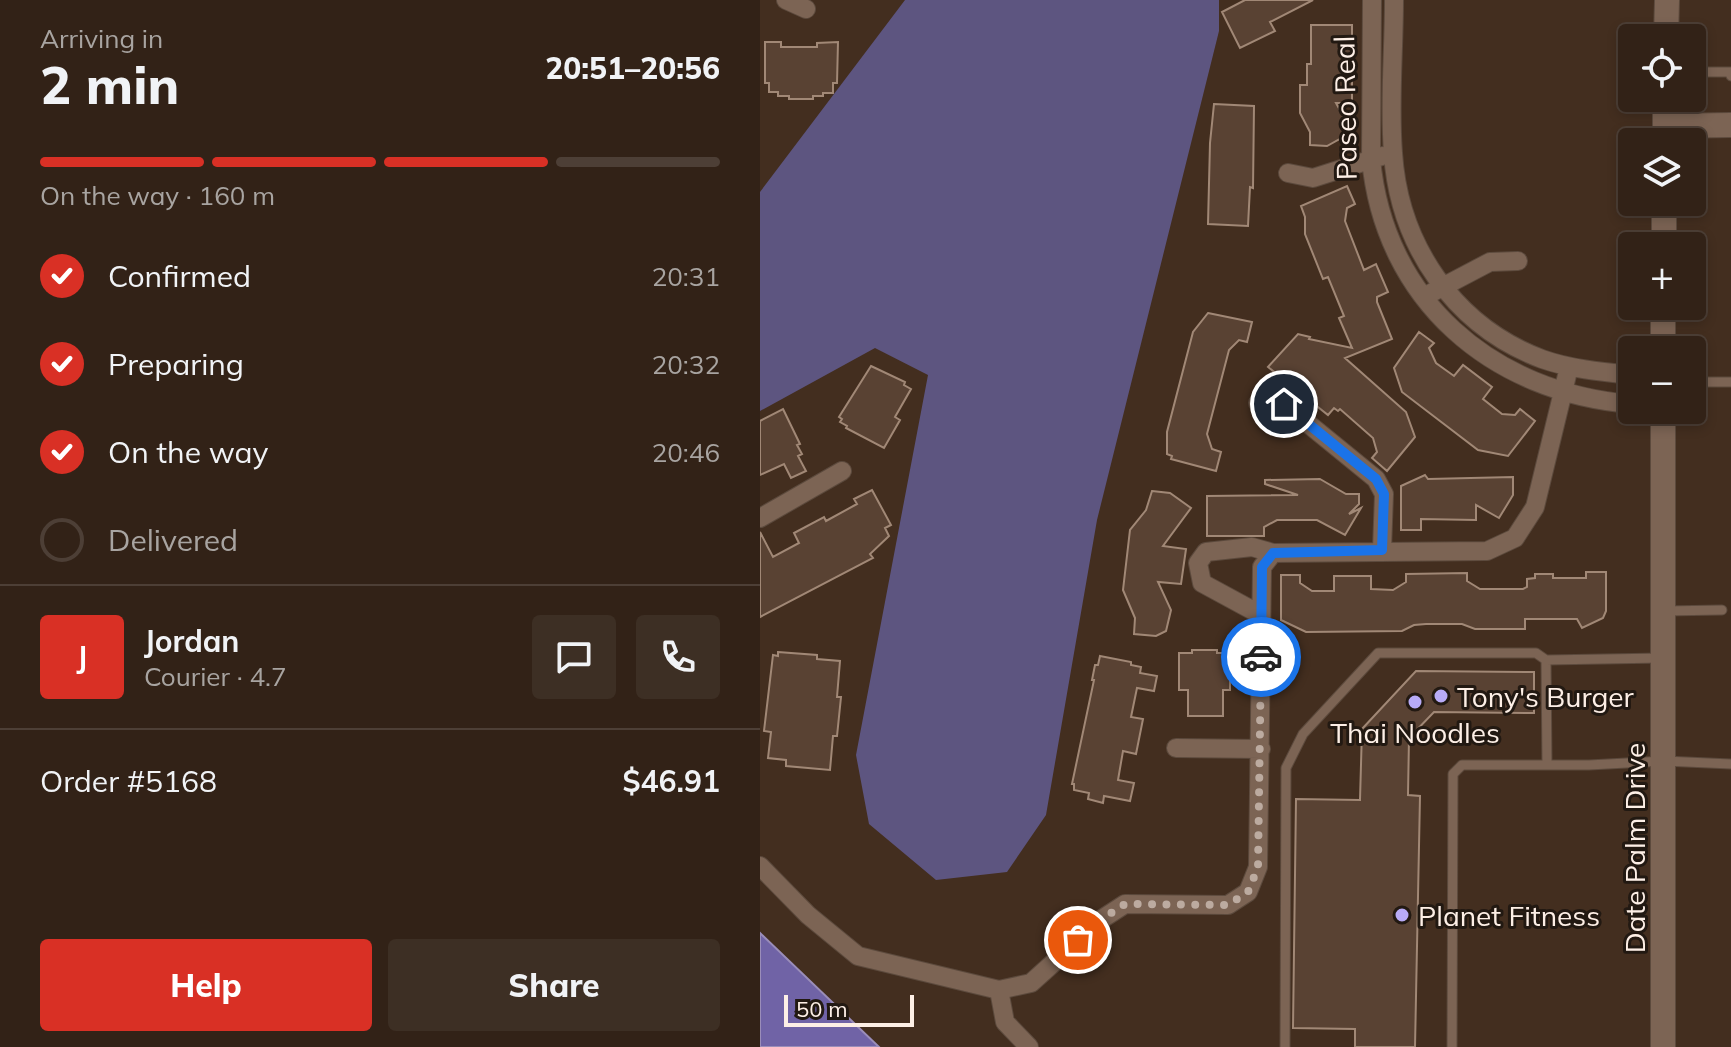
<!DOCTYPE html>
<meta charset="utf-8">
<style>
body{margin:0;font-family:Mulish,sans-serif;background:#3d2f24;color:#f1f3f6;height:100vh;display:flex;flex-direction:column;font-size:30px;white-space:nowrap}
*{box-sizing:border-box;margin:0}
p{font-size:26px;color:#a8a4a1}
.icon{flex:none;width:44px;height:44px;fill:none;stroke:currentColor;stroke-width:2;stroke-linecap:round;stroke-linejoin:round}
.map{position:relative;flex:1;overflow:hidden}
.details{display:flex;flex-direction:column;background:#322217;width:760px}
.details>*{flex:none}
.buttons{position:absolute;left:858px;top:24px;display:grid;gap:16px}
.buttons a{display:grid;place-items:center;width:88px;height:88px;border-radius:8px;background:#322217;box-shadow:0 4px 12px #0003,0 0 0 2px #4d3f36;font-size:40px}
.scale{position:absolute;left:24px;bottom:20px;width:130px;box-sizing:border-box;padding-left:8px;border:4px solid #fdefe6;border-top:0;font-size:22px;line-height:28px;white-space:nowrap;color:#fdefe6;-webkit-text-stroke:6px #221912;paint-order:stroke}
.pin{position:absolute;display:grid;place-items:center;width:68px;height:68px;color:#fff;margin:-34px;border:4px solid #fff;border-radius:50%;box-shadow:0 2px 8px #0007}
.courier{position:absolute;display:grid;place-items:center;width:80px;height:80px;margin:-40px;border:6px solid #1a73e8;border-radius:50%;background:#fff;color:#222;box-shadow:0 2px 10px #0007}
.head em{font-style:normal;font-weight:800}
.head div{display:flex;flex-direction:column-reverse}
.head{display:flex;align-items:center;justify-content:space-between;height:136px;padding:0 40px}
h1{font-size:52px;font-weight:800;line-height:60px}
.bar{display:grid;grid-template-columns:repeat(4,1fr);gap:12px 8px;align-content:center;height:96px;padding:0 40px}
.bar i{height:10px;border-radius:6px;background:#4d3f36}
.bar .current{background:#d93025}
.bar p{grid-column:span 4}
.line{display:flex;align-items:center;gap:20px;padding:0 40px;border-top:2px solid #4d3f36}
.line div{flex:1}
.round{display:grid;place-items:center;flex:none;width:84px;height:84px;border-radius:8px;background:#3d2f24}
ol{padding:0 40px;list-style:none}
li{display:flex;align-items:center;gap:24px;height:88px}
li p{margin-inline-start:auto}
li .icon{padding:8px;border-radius:50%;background:#d93025;color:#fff;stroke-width:4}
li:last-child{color:#a8a4a1}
li i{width:44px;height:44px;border:4px solid #4d3f36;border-radius:50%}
.button{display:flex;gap:16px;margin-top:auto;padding:16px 40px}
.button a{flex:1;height:92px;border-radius:8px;background:#d93025;color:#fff;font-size:32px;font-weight:800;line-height:92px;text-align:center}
.button a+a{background:#3d2f24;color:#f1f3f6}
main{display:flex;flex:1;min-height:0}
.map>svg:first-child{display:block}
.green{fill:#5d5580}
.water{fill:#7063a6;stroke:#9a8db9;stroke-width:2}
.building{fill:#594233;stroke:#a18876;stroke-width:2}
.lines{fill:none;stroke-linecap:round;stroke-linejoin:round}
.lane-casing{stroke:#5c4a3d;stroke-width:11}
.street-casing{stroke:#5c4a3d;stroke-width:20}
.secondary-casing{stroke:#5c4a3d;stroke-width:26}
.lane{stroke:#7c6454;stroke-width:9}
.street{stroke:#7c6454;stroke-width:18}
.secondary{stroke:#7c6454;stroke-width:24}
.done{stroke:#bcaba0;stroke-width:8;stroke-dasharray:0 14.4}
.route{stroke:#1a73e8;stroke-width:10}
.poi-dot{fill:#b8abf7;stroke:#221912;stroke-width:3}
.labels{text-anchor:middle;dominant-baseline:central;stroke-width:6;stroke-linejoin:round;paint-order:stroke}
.street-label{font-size:28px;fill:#fdefe6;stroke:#221912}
.poi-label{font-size:28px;fill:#fdefe6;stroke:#221912;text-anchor:start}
</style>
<main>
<section class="details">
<div class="head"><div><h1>2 min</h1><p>Arriving in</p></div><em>20:51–20:56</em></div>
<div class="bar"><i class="current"></i><i class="current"></i><i class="current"></i><i></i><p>On the way · 160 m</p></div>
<ol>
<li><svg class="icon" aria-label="check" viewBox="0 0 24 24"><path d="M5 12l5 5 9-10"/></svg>Confirmed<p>20:31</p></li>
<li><svg class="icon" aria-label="check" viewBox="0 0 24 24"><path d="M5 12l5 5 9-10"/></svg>Preparing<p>20:32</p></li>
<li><svg class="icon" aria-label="check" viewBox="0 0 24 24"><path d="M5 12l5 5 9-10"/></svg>On the way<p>20:46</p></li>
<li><i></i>Delivered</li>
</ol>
<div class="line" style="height:144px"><b class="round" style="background:#d93025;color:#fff">J</b><div><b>Jordan</b><p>Courier · 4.7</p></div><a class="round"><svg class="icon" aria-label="chat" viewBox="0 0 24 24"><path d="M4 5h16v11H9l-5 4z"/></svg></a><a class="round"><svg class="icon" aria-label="phone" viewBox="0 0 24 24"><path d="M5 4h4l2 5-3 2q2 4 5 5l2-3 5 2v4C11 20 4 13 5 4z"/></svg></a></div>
<div class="line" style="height:104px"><div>Order #5168</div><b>$46.91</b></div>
<div class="button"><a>Help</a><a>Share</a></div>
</section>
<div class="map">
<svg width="971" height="1047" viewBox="0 0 971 1047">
<rect width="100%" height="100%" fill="#432e1f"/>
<!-- green -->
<path class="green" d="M145,0H459V31L337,520L286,815L247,872L176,880L109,824L96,755L168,375L115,348L0,411V192Z"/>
<!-- water -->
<path class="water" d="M0,933L119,1047H0Z"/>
<!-- building -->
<path class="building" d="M485,0H553L510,22L515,31L480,48L462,12Z
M551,25H592V103H576L592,132L567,146L550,145V132L540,113V85H547V64H551Z
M5,42H21V47H57V43L78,42L77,83H73V93H63V96H53V99H29V96H18V92H9V83H5Z
M454,104L494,106L493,188L490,187L488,226L448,224L450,143Z
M587,186L595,204L587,208L585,221L604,270L616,264L628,292L617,297V302L632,339L585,358L646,412L655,437L627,471L612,458L617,452L613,438L580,409L578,411L574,408L568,415L508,367L538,334L550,337L549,339L592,348L579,318L584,316L568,277L563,279L545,234V217L541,206Z
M448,313L492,322L487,342L479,340L469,350L447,434L452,449L461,452L456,471L411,459L412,456L407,454V432L433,332Z
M659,332L674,343L669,348L676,363L694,376L703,365L732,387L723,399L742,414L755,415L760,409L775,421L748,456L718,450L642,392L634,368Z
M111,366L145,382L144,385L151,389L135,417L140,420L124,448L86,428L87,426L80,422L82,419L79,417Z
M23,409L40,444L37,445L42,454L38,456L46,471L31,478L24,464L0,475V421Z
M665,475L668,479L753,477V495L739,518L716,505V520L661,519V530H641V486Z
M560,479L586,494H599V504L589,514L601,508L585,535L557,520H517L504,527V536H447V496L538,495L505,484V480Z
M112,490L131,525L125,528L129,536L110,554L113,558L0,617V532L13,557L39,543L34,533L64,517L66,521L97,504L94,499Z
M392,491L410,493L431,508L403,546L426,549L421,584L398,582L411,610L406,631L396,636L374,634L375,618L363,590L370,530L386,510Z
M826,572H846V611L843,618L822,628L817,619H765V629H715L702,624H666L654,625L642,631L546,632L521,620V575H540V583L552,591H574V576H611V589L633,590L646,582V574L707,573V581L720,589H763L767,587V579L775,578V574H793V578H826Z
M432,650H457V653H470V690H463V716H428V690H419V653H432Z
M18,652L57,655V659L80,661L77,697H81L77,736H73L70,770L26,766V760L8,758L11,732L4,731L13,655L18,656Z
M340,656L371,662V665L381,667L380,673L397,676L394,691L377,688L371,717L383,719L376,754L363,751L358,780L374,783L370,801L344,796L343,803L328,799L329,793L314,790V784H312L334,680H332L335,665H338Z
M656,671L774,672V713L674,712L649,738L648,795L660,796L655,1047H595V1029L533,1028L536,799L600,800L602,729Z"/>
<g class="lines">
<!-- lane casing -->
<g class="lane-casing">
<path id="lane" d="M932,72H970L971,76
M932,382H971
M904,611L962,610
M787,764L786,660L902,658
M525,1047L526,768L543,734L618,653H776L786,660
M692,1047L693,774L702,765H829L904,761L971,764"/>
</g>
<!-- street casing -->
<g class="street-casing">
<path id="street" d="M26,0L46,9
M612,0L611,159C624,300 732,393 872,404
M634,0C634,50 629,103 633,153C639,245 694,326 782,359C810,369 842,372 872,375
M528,173L553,178L622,156
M671,293L730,262L758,261
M498,403L524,404L616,479L624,494L622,550
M0,518L82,471
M501,615L442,583L438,563L446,552L492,547L513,553
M416,748L501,749
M0,866L48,915L98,956L239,990L271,983L342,919L365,904L468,905L488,892L498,867L502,567L513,553L727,551L755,538L775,507L809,367
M239,990L245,1022L269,1047"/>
</g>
<!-- secondary casing -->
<g class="secondary-casing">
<path id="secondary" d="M906,38L907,0
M905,126L971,125
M905,140V98
M904,246V202
M903,350V306
M903,410V1047"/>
</g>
<!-- lane -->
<use href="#lane" class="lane"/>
<!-- street -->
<use href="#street" class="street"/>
<!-- secondary -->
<use href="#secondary" class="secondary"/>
</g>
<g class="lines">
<!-- done -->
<path class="done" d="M318,940L342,919L365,904L468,905L488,892L498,867L501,657"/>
<!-- route -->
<path class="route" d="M501,657L502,567L513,553L622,550L624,494L616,479L524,404"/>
</g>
<!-- markers -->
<g class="poi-dot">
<circle cx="681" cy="696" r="8"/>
<circle cx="655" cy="702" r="8"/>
<circle cx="642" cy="915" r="8"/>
</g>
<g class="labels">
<!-- street labels -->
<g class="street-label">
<text transform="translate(585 108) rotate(-91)">Paseo Real</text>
<text transform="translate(874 848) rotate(-90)">Date Palm Drive</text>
</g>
<!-- poi labels -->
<g class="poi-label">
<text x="697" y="696">Tony's Burger</text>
<text x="655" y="732" text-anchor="middle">Thai Noodles</text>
<text x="658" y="915">Planet Fitness</text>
</g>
</g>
</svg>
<div class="buttons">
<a><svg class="icon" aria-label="locate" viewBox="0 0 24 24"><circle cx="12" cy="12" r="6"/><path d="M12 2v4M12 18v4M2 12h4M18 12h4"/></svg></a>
<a><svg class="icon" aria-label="layers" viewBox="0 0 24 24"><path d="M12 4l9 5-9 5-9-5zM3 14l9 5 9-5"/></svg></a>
<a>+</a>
<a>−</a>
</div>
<div class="scale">50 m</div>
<div class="pin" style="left:318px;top:940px;background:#ea580c"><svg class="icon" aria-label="bag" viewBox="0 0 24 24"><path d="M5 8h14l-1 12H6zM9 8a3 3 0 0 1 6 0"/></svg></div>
<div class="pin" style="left:524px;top:404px;background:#1f2937"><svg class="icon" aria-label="home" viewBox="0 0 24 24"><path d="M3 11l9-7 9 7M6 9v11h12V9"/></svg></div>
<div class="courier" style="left:501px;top:657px"><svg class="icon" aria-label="car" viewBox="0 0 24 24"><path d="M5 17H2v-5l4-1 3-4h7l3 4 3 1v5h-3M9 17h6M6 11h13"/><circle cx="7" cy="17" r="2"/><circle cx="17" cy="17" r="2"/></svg></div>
</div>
</main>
